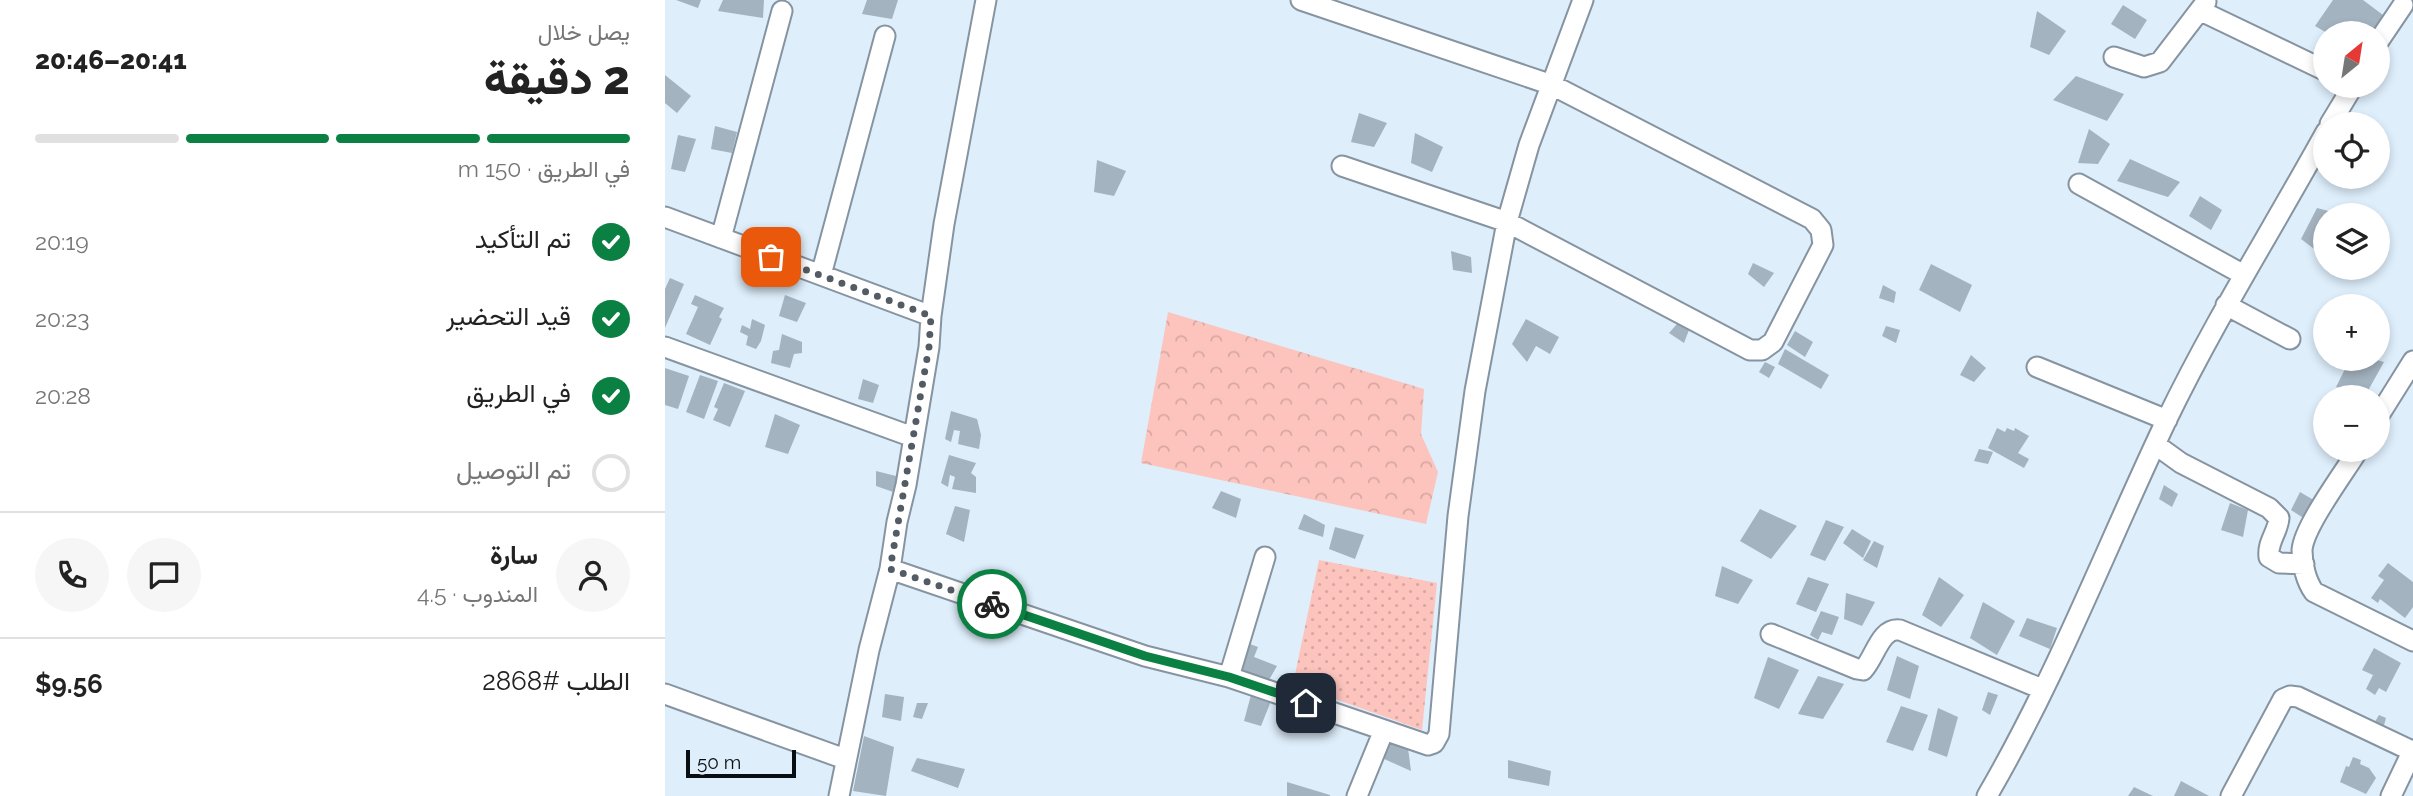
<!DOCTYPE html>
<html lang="ar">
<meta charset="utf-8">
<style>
body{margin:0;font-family:Raleway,Vazirmatn,sans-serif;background:#f6f6f6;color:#222;direction:rtl;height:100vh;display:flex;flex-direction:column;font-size:26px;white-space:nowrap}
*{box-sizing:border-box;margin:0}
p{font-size:23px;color:#767676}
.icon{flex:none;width:38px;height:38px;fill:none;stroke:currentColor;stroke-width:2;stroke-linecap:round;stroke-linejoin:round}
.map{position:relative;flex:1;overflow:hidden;direction:ltr}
.sheet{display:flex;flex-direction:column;background:#fff;width:665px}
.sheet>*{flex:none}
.needle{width:46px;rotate:30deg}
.fabs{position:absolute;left:1648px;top:21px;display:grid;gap:14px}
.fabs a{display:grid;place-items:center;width:77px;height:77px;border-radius:50%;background:#fff;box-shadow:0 4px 10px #0003;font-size:35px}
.scale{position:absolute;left:21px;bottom:18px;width:110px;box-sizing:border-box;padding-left:7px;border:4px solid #080e12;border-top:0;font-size:19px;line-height:24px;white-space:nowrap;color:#080e12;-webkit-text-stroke:5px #deeefb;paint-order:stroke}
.pin{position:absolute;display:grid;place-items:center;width:60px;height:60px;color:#fff;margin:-30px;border-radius:14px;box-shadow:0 4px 10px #0006}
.courier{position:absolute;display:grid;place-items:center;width:70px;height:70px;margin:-35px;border:5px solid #0b8043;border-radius:50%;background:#fff;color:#222;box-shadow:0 2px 9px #0007}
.head em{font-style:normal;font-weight:800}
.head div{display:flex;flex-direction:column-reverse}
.head{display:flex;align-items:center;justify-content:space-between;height:119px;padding:0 35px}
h1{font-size:46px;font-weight:800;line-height:52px}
.bar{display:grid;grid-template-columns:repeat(4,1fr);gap:10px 7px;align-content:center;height:84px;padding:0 35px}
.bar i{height:9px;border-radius:5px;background:#e0e0e0}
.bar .current{background:#0b8043}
.bar p{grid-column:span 4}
.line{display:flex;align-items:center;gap:18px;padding:0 35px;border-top:2px solid #e0e0e0}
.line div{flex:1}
.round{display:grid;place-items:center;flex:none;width:74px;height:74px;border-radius:37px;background:#f6f6f6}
ol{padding:0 35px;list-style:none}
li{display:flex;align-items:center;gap:21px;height:77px}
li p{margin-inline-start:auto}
li .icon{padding:7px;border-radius:50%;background:#0b8043;color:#fff;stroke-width:4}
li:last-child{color:#767676}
li i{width:38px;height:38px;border:4px solid #e0e0e0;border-radius:50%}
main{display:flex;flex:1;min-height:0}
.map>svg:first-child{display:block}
.green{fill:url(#green-dots)}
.forest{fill:url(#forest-crowns)}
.building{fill:#a4b3c0}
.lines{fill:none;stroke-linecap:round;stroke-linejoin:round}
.minor-casing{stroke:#8694a1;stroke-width:23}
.minor{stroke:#fff;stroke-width:19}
.done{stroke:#535c64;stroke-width:7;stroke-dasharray:0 12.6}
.route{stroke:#0b8043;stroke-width:9}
</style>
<main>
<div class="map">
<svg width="1748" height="796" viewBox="0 0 1748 796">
<defs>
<pattern id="green-dots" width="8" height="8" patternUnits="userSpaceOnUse" patternTransform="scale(1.75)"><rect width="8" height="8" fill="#fdc4be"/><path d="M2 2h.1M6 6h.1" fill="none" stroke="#d7a7a2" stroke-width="1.8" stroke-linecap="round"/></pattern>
<pattern id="forest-crowns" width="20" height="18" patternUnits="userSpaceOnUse" patternTransform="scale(1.75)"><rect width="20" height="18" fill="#fdc4be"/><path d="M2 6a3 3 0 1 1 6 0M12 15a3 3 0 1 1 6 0" fill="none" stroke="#d7a7a2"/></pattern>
</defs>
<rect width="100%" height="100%" fill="#deeefb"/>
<!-- green -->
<path class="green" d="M654,560L772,583L757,730L628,684Z"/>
<!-- forest -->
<path class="forest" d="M503,312L759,389L756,434L773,472L761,524L476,463Z"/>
<!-- building -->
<path class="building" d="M11,0H36L33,8Z
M58,0H99L98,18L53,11Z
M202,0H233L227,19L197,14Z
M1668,0H1698L1718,15L1706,33H1662L1650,26Z
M1458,5L1482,20L1470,39L1446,24Z
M1372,11L1401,31L1384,55L1365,47Z
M0,75L26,96L12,113L0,103Z
M1411,76L1459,94L1442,121L1388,100Z
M694,113L722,123L709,147L686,142Z
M50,126L72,132L67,153L46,149Z
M1424,129L1445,144L1433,164L1413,163Z
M750,133L778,147L767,172L746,163Z
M13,135L31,139L20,172L6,169Z
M1465,159L1515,182L1503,197L1452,181Z
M432,160L461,171L449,196L429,192Z
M1535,196L1557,210L1546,230L1524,216Z
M1652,208L1675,214L1661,215V250L1657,255L1636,239Z
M786,251L806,257L807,273L788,270Z
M1088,263L1109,273L1099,287L1083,274Z
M1266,264L1307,285L1295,312L1254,290Z
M5,278L19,284L0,328V289Z
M1218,285L1231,292L1229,303L1214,298Z
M30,295L59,308L54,317L57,319L45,345L21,334L33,307L26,304Z
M120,295L141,303L132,322L114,316Z
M87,319L100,325L96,341L91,349L81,345L83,336L75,332L77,325L85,329Z
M861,319L894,337L885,354L871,346L862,362L847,344Z
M1012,324L1024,330L1019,343L1004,333Z
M1221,326L1235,330L1231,343L1217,336Z
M1130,331L1148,342L1140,357L1122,345Z
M117,334L137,342V353L129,354L125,368L106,363L108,351L114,350Z
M1120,349L1164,375L1156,389L1113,364Z
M1306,355L1321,368L1309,382L1295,375Z
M1685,359H1709L1719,362L1700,396L1671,387Z
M1100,362L1110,367L1104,378L1094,372Z
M0,368L24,376L13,409L0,405Z
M35,375L53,381L39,419L21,412Z
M198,379L214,385L208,403L193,399Z
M59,383L80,391L65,427L48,420L53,409L49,407Z
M286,411L312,419L316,435L314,449L293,444L295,431L289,430L286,442L280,439Z
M110,414L135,425L123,454L100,447Z
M1332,428L1340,432L1342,428L1349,431L1350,428L1364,436L1353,453L1364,459L1359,468L1323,448Z
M1314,449L1328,452L1323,464L1309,461Z
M284,455L311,463L306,473L311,477V493L287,489L290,477L285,475L283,487L276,483Z
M211,471L235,477L234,494L211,486Z
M1499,485L1513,494L1507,507L1494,499Z
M556,491L576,499L571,518L547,508Z
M1635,492L1652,502L1643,521L1626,510Z
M1565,503L1583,510L1578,537L1556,530Z
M290,506L305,510L299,542L281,534Z
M1095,509L1132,526L1106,559L1075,541Z
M639,514L660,525L658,537L633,529Z
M1161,520L1179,527L1160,561L1145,555Z
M670,527L699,535L690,559L664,549Z
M1187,529L1206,541L1198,558L1178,543Z
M1209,541L1219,546L1212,568L1198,560Z
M1723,563L1748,582V607L1740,618L1715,599L1713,603L1706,598L1719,580L1713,576Z
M1057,566L1088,580L1073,604L1050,596Z
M1143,577L1164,584L1151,612L1131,604Z
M1274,577L1299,595L1276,627L1257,615Z
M1181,593L1210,602L1197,626L1179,619Z
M1318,602L1350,621L1332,655L1305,638Z
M1156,611L1174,617L1167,635L1157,632L1153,640L1145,635Z
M1362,618L1392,628L1385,649L1354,636Z
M582,643L593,647L589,657L612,666L604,680L573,670Z
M1709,648L1736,663L1721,692L1714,688L1710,695L1701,689L1708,675L1697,670Z
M1232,656L1254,666L1245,699L1222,690Z
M1103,657L1134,670L1114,709L1089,698Z
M1153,676L1179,684L1158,719L1133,714Z
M1323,692L1333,695L1325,715L1317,710Z
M220,694L239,697L236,721L217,717Z
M586,695L606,701L596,726L579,721Z
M252,703H263L257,719L248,717Z
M1236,706L1263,715L1248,751L1221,742Z
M1273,708L1293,717L1282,757L1263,750Z
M1714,715L1721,718L1718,729L1708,725Z
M199,736L229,747L221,796L188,791Z
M726,739L743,748L746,771L717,758Z
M1688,757L1696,760L1695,764L1704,768L1711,778L1701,794L1675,782L1681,766L1684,767Z
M252,758L300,769L293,788L246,771Z
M843,760L886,771L884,786L843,778Z
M1516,781L1544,796H1509Z
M622,782L665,795V796H622Z
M1469,787L1488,796H1463Z"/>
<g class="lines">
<!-- minor casing -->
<g class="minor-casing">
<path id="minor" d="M636,0L887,85L1147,219L1156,230L1158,245L1108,342L1097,350H1085L842,222L677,166
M1536,11L1661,71
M1713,42L1738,5
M1449,57L1479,67L1495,62L1541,2
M1665,124L1688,86
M1414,184L1579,275
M0,217L266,316
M56,238L117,11
M156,275L220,36
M1561,305L1625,339
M0,347L248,437
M1372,367L1502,420
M1713,417L1748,361
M1491,445L1516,463L1604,508L1614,518C1613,532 1602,542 1604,557L1614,563L1639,564
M1693,450C1679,473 1639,526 1637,550C1637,564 1641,581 1649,592L1748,641
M600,557L564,677L763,745L769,743L774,734L793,516L810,391L842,222L864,145L918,0
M225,569L480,656L564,677
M1106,634L1192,669L1198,670C1210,658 1215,627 1235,630L1377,689
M0,694L180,759
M174,796L204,650L225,569L232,522L241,485L264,347L266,316L279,224L321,0
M692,796L719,730
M1322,796C1392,676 1442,545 1502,419C1550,320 1608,228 1661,132
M1566,796L1618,699L1625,696L1633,697L1747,751
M1726,796L1748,750"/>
</g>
<!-- minor -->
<use href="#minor" class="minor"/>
</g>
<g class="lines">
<!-- done -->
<path class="done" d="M106,257L266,316L264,347L225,569L327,604"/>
<!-- route -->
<path class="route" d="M327,604L480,656L564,677L641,703"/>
</g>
</svg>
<div class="fabs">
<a><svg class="needle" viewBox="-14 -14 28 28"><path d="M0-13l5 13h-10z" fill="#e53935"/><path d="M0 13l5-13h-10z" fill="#767676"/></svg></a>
<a><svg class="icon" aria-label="locate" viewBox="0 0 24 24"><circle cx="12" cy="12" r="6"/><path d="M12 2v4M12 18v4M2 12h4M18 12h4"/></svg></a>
<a><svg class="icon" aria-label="layers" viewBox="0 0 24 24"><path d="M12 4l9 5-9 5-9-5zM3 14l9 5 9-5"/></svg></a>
<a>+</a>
<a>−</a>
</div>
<div class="scale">50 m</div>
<div class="pin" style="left:106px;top:257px;background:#ea580c"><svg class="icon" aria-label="bag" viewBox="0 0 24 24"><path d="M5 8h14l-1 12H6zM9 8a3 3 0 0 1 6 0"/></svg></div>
<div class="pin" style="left:641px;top:703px;background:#1f2937"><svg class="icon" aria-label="home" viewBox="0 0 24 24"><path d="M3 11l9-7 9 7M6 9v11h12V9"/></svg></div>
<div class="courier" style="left:327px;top:604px"><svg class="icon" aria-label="bike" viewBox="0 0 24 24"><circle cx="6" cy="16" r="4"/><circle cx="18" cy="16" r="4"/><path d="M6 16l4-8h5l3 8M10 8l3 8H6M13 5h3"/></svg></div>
</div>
<section class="sheet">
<div class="head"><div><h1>2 دقيقة</h1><p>يصل خلال</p></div><em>20:41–20:46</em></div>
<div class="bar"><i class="current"></i><i class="current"></i><i class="current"></i><i></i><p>في الطريق · 150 m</p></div>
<ol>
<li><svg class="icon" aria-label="check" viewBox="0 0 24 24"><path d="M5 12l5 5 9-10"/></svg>تم التأكيد<p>20:19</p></li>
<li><svg class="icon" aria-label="check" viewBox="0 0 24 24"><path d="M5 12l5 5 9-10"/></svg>قيد التحضير<p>20:23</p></li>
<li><svg class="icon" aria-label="check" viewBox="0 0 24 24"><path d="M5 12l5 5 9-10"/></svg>في الطريق<p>20:28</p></li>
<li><i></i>تم التوصيل</li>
</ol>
<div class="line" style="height:126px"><a class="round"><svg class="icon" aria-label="person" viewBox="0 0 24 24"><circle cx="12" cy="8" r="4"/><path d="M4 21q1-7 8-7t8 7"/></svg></a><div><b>سارة</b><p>المندوب · 4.5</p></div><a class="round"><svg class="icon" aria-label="chat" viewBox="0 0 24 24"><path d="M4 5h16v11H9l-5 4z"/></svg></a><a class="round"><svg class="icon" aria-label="phone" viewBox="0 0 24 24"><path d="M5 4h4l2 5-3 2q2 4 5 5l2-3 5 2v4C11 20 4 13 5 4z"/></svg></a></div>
<div class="line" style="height:91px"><div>الطلب #2868</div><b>$9.56</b></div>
</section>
</main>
